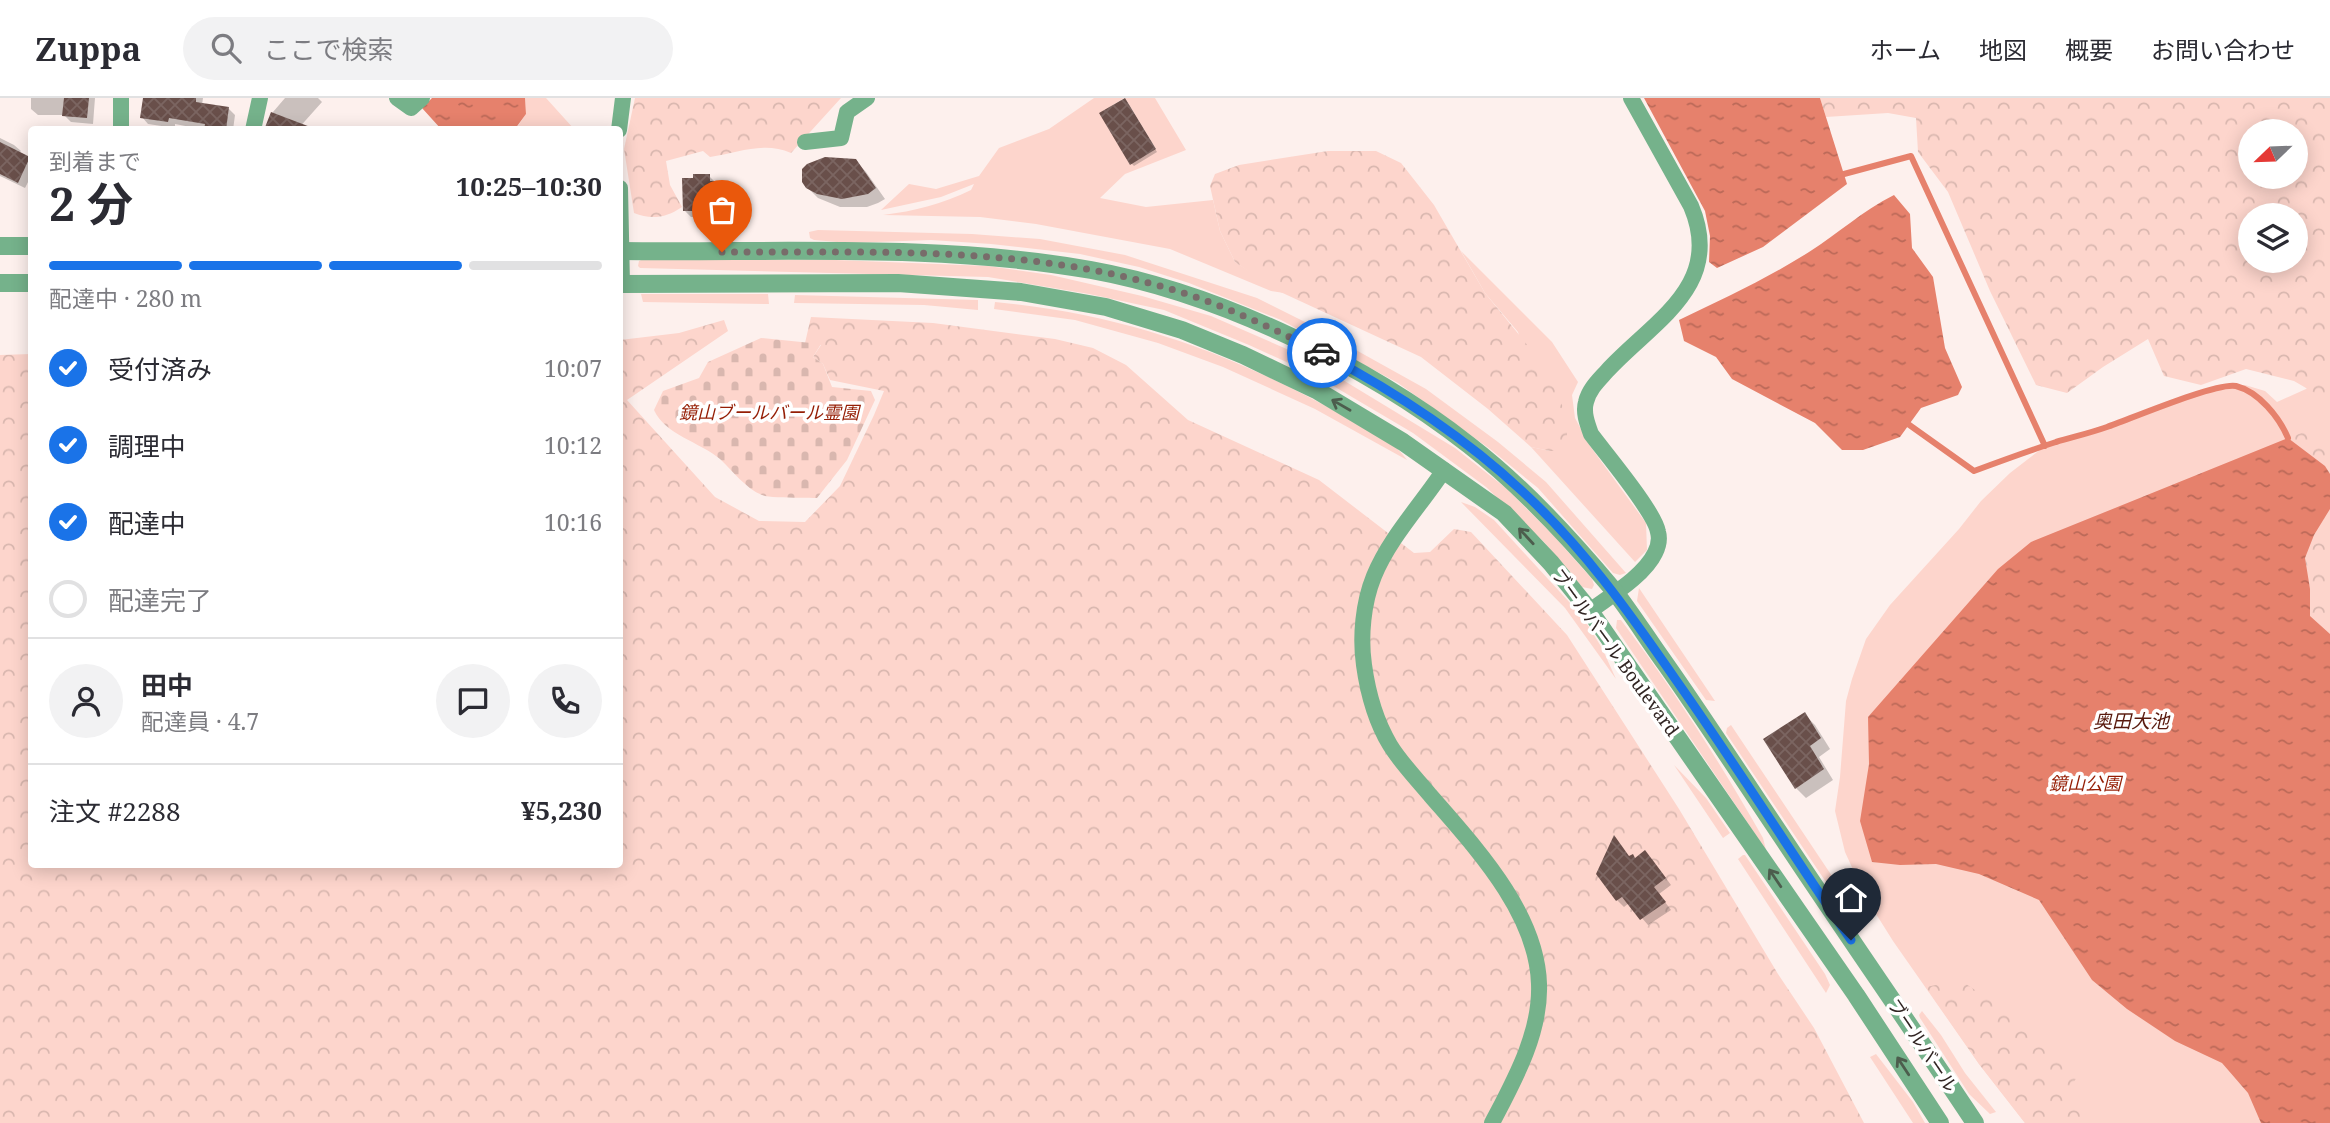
<!DOCTYPE html>
<html lang="ja">
<meta charset="utf-8">
<style>
body{margin:0;font-family:"Noto Serif","Noto Sans JP",serif;background:#f2f2f3;color:#2b2b33;height:100vh;display:flex;flex-direction:column;font-size:26px;white-space:nowrap}
*{box-sizing:border-box;margin:0}
p{font-size:23px;color:#7c7c81}
.icon{flex:none;width:38px;height:38px;fill:none;stroke:currentColor;stroke-width:2;stroke-linecap:round;stroke-linejoin:round}
.map{position:relative;flex:1;overflow:hidden}
.side{position:absolute;left:28px;top:28px;width:595px;height:742px;display:flex;flex-direction:column;background:#fff;border-radius:7px;box-shadow:0 4px 18px #0003}
.side>*{flex:none}
.needle{width:46px;rotate:247deg}
.tools{position:absolute;left:2238px;top:21px;display:grid;gap:14px}
.tools a{display:grid;place-items:center;width:70px;height:70px;border-radius:50%;background:#fff;box-shadow:0 4px 18px #0003;font-size:35px}
.pin{position:absolute;display:grid;place-items:center;width:60px;height:60px;color:#fff;margin:-72px -30px;border-radius:50% 50% 50% 0;rotate:-45deg;box-shadow:0 0 7px #0007}
.pin .icon{rotate:45deg}
.courier{position:absolute;display:grid;place-items:center;width:70px;height:70px;margin:-35px;border:5px solid #1a73e8;border-radius:50%;background:#fff;color:#222;box-shadow:0 2px 9px #0007}
.summary em{font-style:normal;font-weight:700}
.summary div{display:flex;flex-direction:column-reverse}
.summary{display:flex;align-items:center;justify-content:space-between;height:119px;padding:0 21px}
h1{font-size:46px;font-weight:700;line-height:52px}
.bar{display:grid;grid-template-columns:repeat(4,1fr);gap:10px 7px;align-content:center;height:84px;padding:0 21px}
.bar i{height:9px;border-radius:5px;background:#e1e1e2}
.bar .active{background:#1a73e8}
.bar p{grid-column:span 4}
.line{display:flex;align-items:center;gap:18px;padding:0 21px;border-top:2px solid #e1e1e2}
.line div{flex:1}
.round{display:grid;place-items:center;flex:none;width:74px;height:74px;border-radius:37px;background:#f2f2f3}
ol{padding:0 21px;list-style:none}
li{display:flex;align-items:center;gap:21px;height:77px}
li p{margin-inline-start:auto}
li .icon{padding:7px;border-radius:50%;background:#1a73e8;color:#fff;stroke-width:4}
li:last-child{color:#7c7c81}
li i{width:38px;height:38px;border:4px solid #e1e1e2;border-radius:50%}
header{display:flex;align-items:center;gap:42px;box-sizing:border-box;height:98px;padding:0 35px;background:#fff;border-bottom:2px solid #e1e1e2}
header strong{font-size:33px}
nav{display:flex;gap:38px;margin-inline-start:auto;font-size:24px}
.search{width:490px;height:63px;background:#f2f2f3;display:flex;align-items:center;gap:18px;box-sizing:border-box;padding:0 24px;border-radius:38px;color:#7c7c81;font-size:26px}
.map>svg:first-child{display:block}
.green{fill:#fdd5cc}
.forest{fill:url(#forest-crowns);fill-rule:evenodd}
.cemetery{fill:url(#cemetery-stones)}
.water{fill:url(#water-ripples)}
.shadow{fill:#0003}
.lines{fill:none;stroke-linecap:round;stroke-linejoin:round}
.stream{stroke:#e6816c;stroke-width:6}
.building{fill:url(#building-cross-hatch)}
.minor{stroke:#75b28b;stroke-width:16}
.tertiary{stroke:#75b28b;stroke-width:18}
.oneway{stroke:#4c5d4d}
.done{stroke:#786c6a;stroke-width:7;stroke-dasharray:0 12.6}
.route{stroke:#1a73e8;stroke-width:9}
.labels{text-anchor:middle;dominant-baseline:central;stroke-width:7;stroke-linejoin:round;paint-order:stroke}
.park-label{font-size:18px;font-style:italic;fill:#951e05;stroke:#fff}
.street-label{font-size:18px;fill:#312523;stroke:#fff}
.water-label{font-size:19px;font-style:italic;fill:#591a0e;stroke:#fff}
</style>
<header>
<strong>Zuppa</strong>
<div class="search"><svg class="icon" aria-label="search" viewBox="0 0 24 24"><circle cx="10" cy="10" r="6"/><path d="M15 15l6 6"/></svg>ここで検索</div>
<nav><a>ホーム</a><a>地図</a><a>概要</a><a>お問い合わせ</a></nav>
</header>
<div class="map">
<svg width="2330" height="1025" viewBox="0 0 2330 1025">
<defs>
<pattern id="forest-crowns" width="20" height="18" patternUnits="userSpaceOnUse" patternTransform="scale(1.75)"><rect width="20" height="18" fill="#fdd5cc"/><path d="M2 6a3 3 0 1 1 6 0M12 15a3 3 0 1 1 6 0" fill="none" stroke="#d9b7af"/></pattern>
<pattern id="cemetery-stones" width="16" height="16" patternUnits="userSpaceOnUse" patternTransform="scale(1.75)"><rect width="16" height="16" fill="#fdd5cc"/><path d="M2 7V4a2 2 0 0 1 4 0v3zM10 15v-3a2 2 0 0 1 4 0v3z" fill="#d9b7af"/></pattern>
<pattern id="water-ripples" width="26" height="14" patternUnits="userSpaceOnUse" patternTransform="scale(1.75)"><rect width="26" height="14" fill="#e6816c"/><path d="M2 4q2-2 4 0t4 0M15 11q2-2 4 0t4 0" fill="none" stroke="#bb6958"/></pattern>
<pattern id="building-cross-hatch" width="8" height="8" patternUnits="userSpaceOnUse" patternTransform="scale(1.75)"><rect width="8" height="8" fill="#694f4a"/><path d="M0 0l8 8M0 8l8-8" fill="none" stroke="#7b6561"/></pattern>
</defs>
<rect width="100%" height="100%" fill="#fdf0ed"/>
<!-- green -->
<path class="green" d="M525,0H546L574,31L515,32L526,16Z
M1094,0H1124L1113,7L1156,51L1125,0H1155L1186,52L1125,76L1100,100L1146,109L1213,102L1220,133L1235,164L1284,195L1271,193L1170,151L1036,126L980,119L883,117C915,113 942,106 971,92L974,86L941,99L881,112L909,86L936,91L979,78L999,50L1049,31Z
M818,132L972,136L1040,141L1125,157L1257,200L1311,227L1426,291L1498,344L1546,384L1626,475L1620,477L1613,475L1538,390L1490,351L1398,285L1281,222L1189,185L1139,169L1080,156L991,146L931,142L849,145L814,142L810,140L809,134Z
M1461,153L1552,244L1578,284L1572,297L1575,320L1590,348L1646,425L1647,452L1635,464L1531,349L1550,353L1518,234L1485,195Z
M643,161L836,162L988,168L1051,177L1142,198L1211,218L1305,259L1455,350L1507,391L1553,437L1592,481L1594,487L1592,491L1582,489L1544,444L1486,389L1413,335L1313,276L1249,247L1164,212L1089,196L988,179L640,170L638,168L639,163Z
M641,196H768L769,206L643,204Z
M795,197L978,202V212L924,207L794,205Z
M995,204C1123,216 1230,254 1342,317C1365,329 1392,340 1407,362L1315,311L1223,269L1158,245L1075,222L994,211Z
M2330,267V1025H2025L1979,966L1893,843L1866,800L1845,754L1835,713L1840,679L1846,603L1852,581L1866,541L1890,507L1959,431L1981,403L2010,375L2045,348L2105,330L2187,299L2225,289L2245,287L2265,293L2277,304L2306,291Z
M1461,404L1475,409L1494,422L1582,518L1602,550L1616,581L1565,510Z
M1639,490L1715,603L1706,602L1637,503Z
M1617,522H1621C1674,592 1720,664 1763,740L1766,752L1616,530Z
M1731,627L1852,808L1851,812L1848,814L1838,802L1726,635L1727,630Z
M1674,667L1706,700L1730,735L1723,740Z
M1743,757H1745L1825,876L1830,887L1826,895L1738,761Z
M1922,913L1941,937L1965,975L1996,1014L1990,1016L1969,996L1920,920L1919,917Z
M1876,956L1913,1004L1925,1025H1913L1870,959Z"/>
<!-- forest -->
<path class="forest" d="M635,0H841L791,55C764,43 738,55 710,59L703,53L666,63L670,87L682,109C666,120 651,122 634,115L624,51Z
M1820,0H2330V304L2294,283L2246,271L2201,287L2164,278L2148,241L2103,269L2067,295L2036,287L1990,193L1948,94L1918,54L1916,20L1888,15L1826,19ZM2250,33H2296V79H2250ZM2250,117H2296V163H2250Z
M1328,53H1376L1401,65L1434,107L1485,195L1542,265L1562,307L1567,332V353H1550L1531,349L1488,311L1421,259L1274,191L1235,164L1220,133L1210,88L1215,76L1239,67Z
M811,219L933,225L1055,241L1093,250L1126,267L1188,322L1319,382L1414,455L1430,454L1454,431L1471,434L1567,537L1679,711L1778,876L1814,930L1864,1025H0V257L31,256L32,766H620V242L679,235L724,222L728,233L627,302L715,399L759,423L805,424L840,388L874,317L884,293L830,282L823,266L813,259L821,247L805,245Z
M2315,330L2330,336V376L2325,368L2288,340Z
M2330,411V536L2310,518V491L2305,460L2314,437Z
M1960,882L2002,910L2080,974L2066,997L2097,1025H2025L1979,966L1926,889Z"/>
<!-- cemetery -->
<path class="cemetery" d="M761,240L821,246L813,259L823,266L832,289L871,293L875,302L847,362L817,400C804,399 772,401 762,397C746,391 732,372 720,361C700,344 665,337 654,312L663,293L699,280L708,264Z"/>
<!-- water -->
<path class="water" d="M432,0H525L526,16L515,31H441L422,10Z
M1644,0H1820L1847,86L1763,149L1717,170L1709,164L1710,138L1705,113Z
M1894,97L1910,116L1912,150L1933,179L1945,250L1962,289L1958,297L1921,310L1900,339L1863,352H1842L1815,325L1732,281L1716,259L1684,243L1679,222C1723,201 1768,180 1809,154C1839,135 1862,113 1894,97Z
M2288,340L2325,368L2330,376V411L2314,437L2305,460L2310,491V518L2330,536V1025H2261L2248,995L2222,965L2175,943L2127,911L2092,882L2039,802L1979,776L1936,766L1900,767L1872,764L1860,723L1869,666L1868,619L1998,471L2031,444Z"/>
<!-- shadow -->
<path class="shadow" d="M31,0H95L93,26L71,24L64,17H38L31,11Z
M144,0H203L202,7L228,10L235,17L233,32H206L175,26V30L148,26L142,19Z
M285,0H318L322,4L297,32H266L273,14Z
M1127,4L1157,54L1134,68L1132,66Z
M0,40L14,47L21,53L19,55L32,62V76L25,90L0,78Z
M856,63L866,74L885,101L878,105L867,109H840L818,100L807,89Z
M709,78L716,85H726L732,91V96L740,103V119H691L685,113Z
M1804,616L1815,627L1830,651L1819,659L1833,682L1806,700L1796,690Z
M1630,760L1636,762L1652,761L1671,787L1659,796L1671,812L1648,827L1629,805L1624,809L1617,802Z"/>
<g class="lines">
<!-- stream -->
<path class="stream" d="M1844,76L1911,58L2045,348
M1908,326L1974,373C2001,363 2028,353 2056,344C2073,339 2090,335 2107,329C2130,321 2217,284 2236,288C2259,294 2279,319 2288,340"/>
</g>
<!-- building -->
<path class="building" d="M64,0H89L87,20L62,18Z
M143,0H196V4L229,9L226,32H204L205,26L169,20L168,24L140,20Z
M1125,0L1156,51L1130,67L1099,15Z
M271,14L313,30V32H264Z
M0,44L30,59L18,85L0,76Z
M825,59L856,61L876,90L868,96L842,101L817,96L806,90L802,84V71L807,66Z
M693,76H710V83H726L727,95H734V113H683L682,80H693Z
M1805,614L1821,640L1810,648L1824,671L1795,691L1763,641Z
M1614,737L1629,758L1633,756L1635,760L1645,752L1666,780L1654,789L1666,804L1640,822L1622,799L1616,803L1596,776Z"/>
<g class="lines">
<!-- minor -->
<path class="minor" d="M121,0V32
M397,0L411,10L422,0
M253,32L260,0
M619,32L623,0
M805,44L841,40L847,14L867,0
M620,90L622,186
M1444,372C1421,407 1390,439 1374,478C1363,505 1360,539 1364,567C1368,596 1375,622 1390,647C1401,665 1416,680 1430,697C1474,748 1537,814 1539,886C1541,935 1514,983 1492,1025
M1590,513C1610,498 1644,478 1655,455C1658,449 1660,441 1658,434C1655,414 1605,355 1591,336C1587,325 1583,314 1586,304C1589,291 1599,282 1607,273C1653,223 1725,188 1691,108L1631,0"/>
<!-- tertiary -->
<path class="tertiary" d="M0,148H32
M620,153C774,155 939,145 1091,172C1219,195 1367,267 1469,347C1522,388 1568,438 1611,489C1631,514 1648,542 1667,568C1707,625 1745,684 1784,742C1847,837 1912,930 1975,1025
M0,185H32
M620,186L898,185L1021,194L1106,209L1182,232L1243,257L1318,293L1403,344L1504,415L1551,465L1590,513L1856,897L1940,1025"/>
</g>
<!-- one-way arrows -->
<defs><path id="oneway-shaft" d="M-6 0H5M1.5-3L5.5 0L1.5 3" fill="none" stroke-width="1.6" stroke-linecap="round" stroke-linejoin="round" transform="scale(1.75)"/></defs>
<g class="oneway">
<use href="#oneway-shaft" transform="translate(1341 307) rotate(-150)"/>
<use href="#oneway-shaft" transform="translate(1526 438) rotate(-133)"/>
<use href="#oneway-shaft" transform="translate(1775 780) rotate(-124)"/>
<use href="#oneway-shaft" transform="translate(1903 968) rotate(-123)"/>
</g>
<g class="lines">
<!-- done -->
<path class="done" d="M722,154C867,155 1018,147 1160,188C1216,203 1270,229 1322,255"/>
<!-- route -->
<path class="route" d="M1322,255C1394,293 1462,337 1522,393C1583,449 1629,514 1676,582C1736,667 1792,756 1851,842"/>
</g>
<g class="labels">
<!-- park labels -->
<g class="park-label">
<text x="769" y="314">鏡山ブールバール霊園</text>
<text x="2085" y="685">鏡山公園</text>
</g>
<!-- street labels -->
<g class="street-label">
<text transform="translate(1616 554) rotate(54)">ブールバール Boulevard</text>
<text transform="translate(1923 947) rotate(56)">ブールバール</text>
</g>
<!-- water labels -->
<g class="water-label">
<text x="2131" y="623">奥田大池</text>
</g>
</g>
</svg>
<div class="tools">
<a><svg class="needle" viewBox="-14 -14 28 28"><path d="M0-13l5 13h-10z" fill="#e53935"/><path d="M0 13l5-13h-10z" fill="#7c7c81"/></svg></a>
<a><svg class="icon" aria-label="layers" viewBox="0 0 24 24"><path d="M12 4l9 5-9 5-9-5zM3 14l9 5 9-5"/></svg></a>
</div>
<div class="pin" style="left:722px;top:154px;background:#ea580c"><svg class="icon" aria-label="bag" viewBox="0 0 24 24"><path d="M5 8h14l-1 12H6zM9 8a3 3 0 0 1 6 0"/></svg></div>
<div class="pin" style="left:1851px;top:842px;background:#1f2937"><svg class="icon" aria-label="home" viewBox="0 0 24 24"><path d="M3 11l9-7 9 7M6 9v11h12V9"/></svg></div>
<div class="courier" style="left:1322px;top:255px"><svg class="icon" aria-label="car" viewBox="0 0 24 24"><path d="M5 17H2v-5l4-1 3-4h7l3 4 3 1v5h-3M9 17h6M6 11h13"/><circle cx="7" cy="17" r="2"/><circle cx="17" cy="17" r="2"/></svg></div>
<section class="side">
<div class="summary"><div><h1>2 分</h1><p>到着まで</p></div><em>10:25–10:30</em></div>
<div class="bar"><i class="active"></i><i class="active"></i><i class="active"></i><i></i><p>配達中 · 280 m</p></div>
<ol>
<li><svg class="icon" aria-label="check" viewBox="0 0 24 24"><path d="M5 12l5 5 9-10"/></svg>受付済み<p>10:07</p></li>
<li><svg class="icon" aria-label="check" viewBox="0 0 24 24"><path d="M5 12l5 5 9-10"/></svg>調理中<p>10:12</p></li>
<li><svg class="icon" aria-label="check" viewBox="0 0 24 24"><path d="M5 12l5 5 9-10"/></svg>配達中<p>10:16</p></li>
<li><i></i>配達完了</li>
</ol>
<div class="line" style="height:126px"><a class="round"><svg class="icon" aria-label="person" viewBox="0 0 24 24"><circle cx="12" cy="8" r="4"/><path d="M4 21q1-7 8-7t8 7"/></svg></a><div><b>田中</b><p>配達員 · 4.7</p></div><a class="round"><svg class="icon" aria-label="chat" viewBox="0 0 24 24"><path d="M4 5h16v11H9l-5 4z"/></svg></a><a class="round"><svg class="icon" aria-label="phone" viewBox="0 0 24 24"><path d="M5 4h4l2 5-3 2q2 4 5 5l2-3 5 2v4C11 20 4 13 5 4z"/></svg></a></div>
<div class="line" style="height:91px"><div>注文 #2288</div><b>¥5,230</b></div>
</section>
</div>
